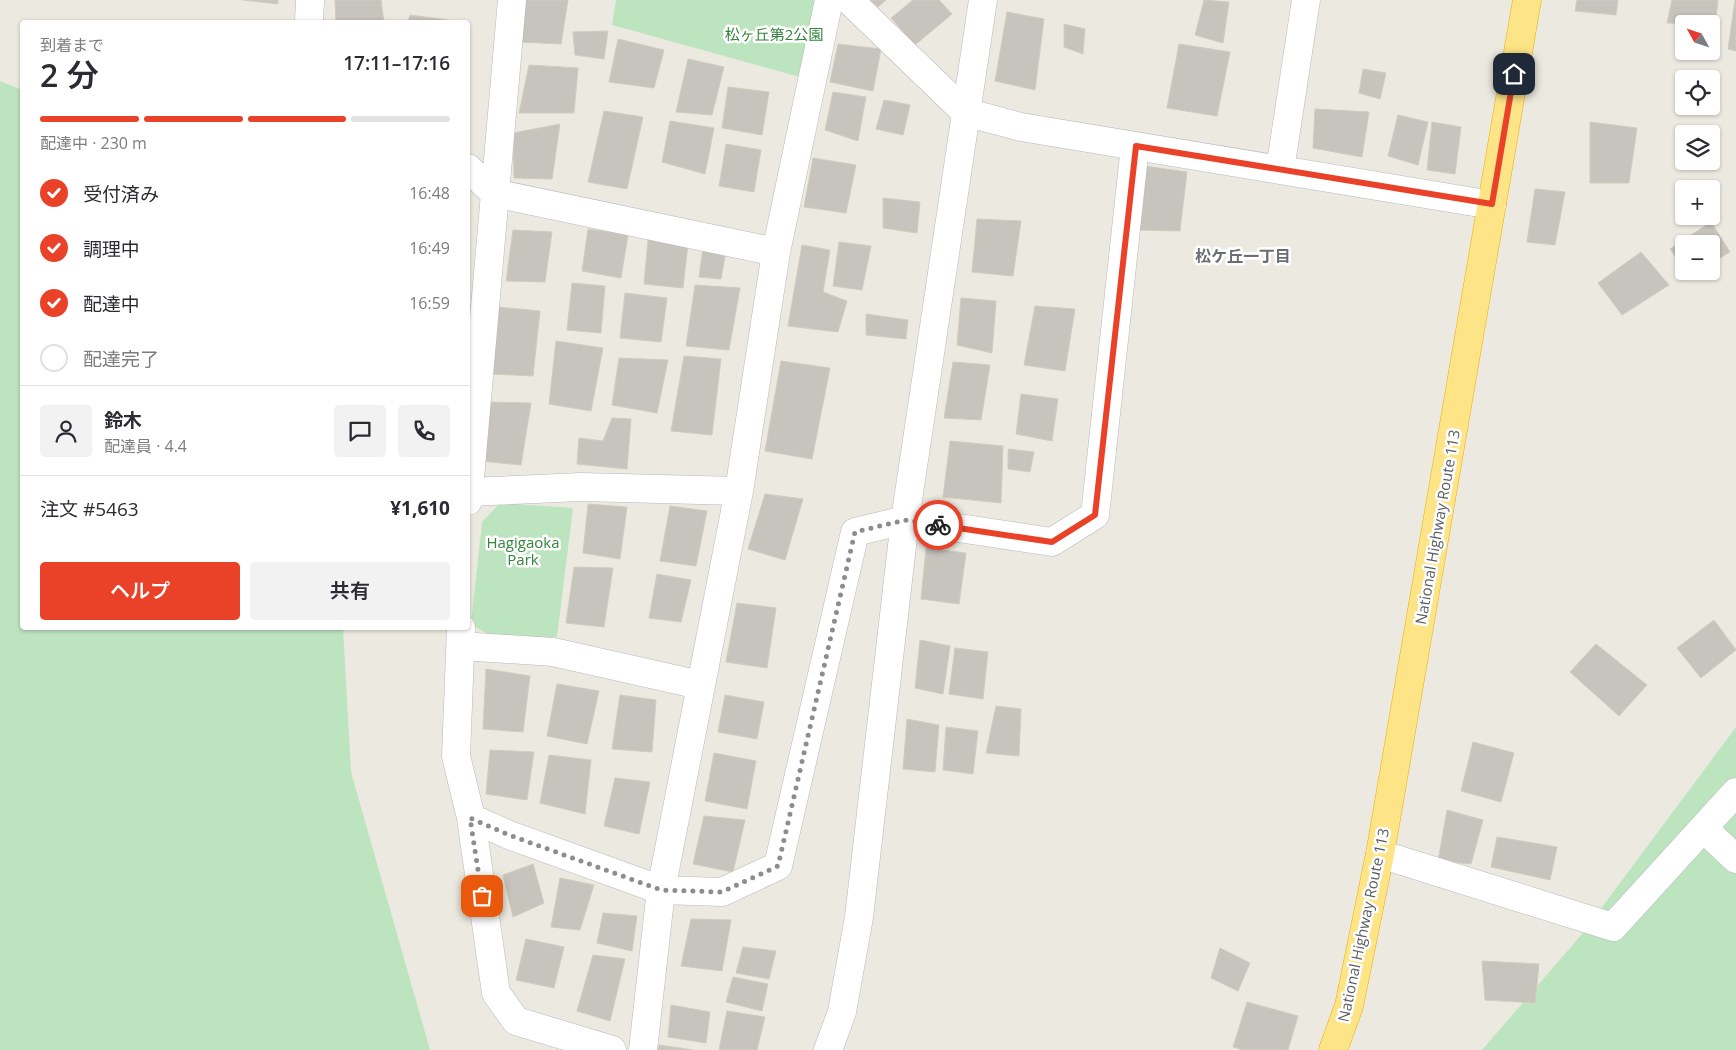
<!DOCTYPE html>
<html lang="ja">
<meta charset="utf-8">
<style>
body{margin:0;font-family:"Open Sans","Noto Sans JP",sans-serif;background:#f2f2f3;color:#2b2b33;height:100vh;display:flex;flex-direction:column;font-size:19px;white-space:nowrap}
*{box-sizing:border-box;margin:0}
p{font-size:16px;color:#7c7c81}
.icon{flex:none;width:28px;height:28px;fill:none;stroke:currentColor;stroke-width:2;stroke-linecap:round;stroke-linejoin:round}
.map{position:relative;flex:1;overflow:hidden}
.drawer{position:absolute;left:20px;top:20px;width:450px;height:610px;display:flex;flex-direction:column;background:#fff;border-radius:5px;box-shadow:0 1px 4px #0004}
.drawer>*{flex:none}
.needle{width:32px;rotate:310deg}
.fabs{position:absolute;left:1675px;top:15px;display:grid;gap:10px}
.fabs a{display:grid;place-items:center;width:45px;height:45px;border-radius:5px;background:#fff;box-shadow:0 1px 4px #0004;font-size:25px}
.pin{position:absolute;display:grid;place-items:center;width:42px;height:42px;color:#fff;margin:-21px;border-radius:10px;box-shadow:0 2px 8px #0006}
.courier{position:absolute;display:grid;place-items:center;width:50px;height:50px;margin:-25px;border:4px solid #e94229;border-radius:50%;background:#fff;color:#222;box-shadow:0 1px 6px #0007}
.headline em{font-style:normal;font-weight:600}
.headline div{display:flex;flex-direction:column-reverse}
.headline{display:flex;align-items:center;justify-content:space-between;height:85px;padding:0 20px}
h1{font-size:32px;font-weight:600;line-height:38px}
.bar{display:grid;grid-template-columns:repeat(4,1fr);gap:8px 5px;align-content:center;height:60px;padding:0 20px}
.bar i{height:6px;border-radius:4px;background:#e1e1e2}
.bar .active{background:#e94229}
.bar p{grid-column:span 4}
.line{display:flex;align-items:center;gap:12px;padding:0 20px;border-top:1px solid #e1e1e2}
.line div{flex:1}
.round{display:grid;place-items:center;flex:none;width:52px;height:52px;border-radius:5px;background:#f2f2f3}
ol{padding:0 20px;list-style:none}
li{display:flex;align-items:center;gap:15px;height:55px}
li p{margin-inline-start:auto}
li .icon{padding:5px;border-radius:50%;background:#e94229;color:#fff;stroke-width:4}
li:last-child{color:#7c7c81}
li i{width:28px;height:28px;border:2px solid #e1e1e2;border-radius:50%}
.action{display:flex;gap:10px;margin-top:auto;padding:10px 20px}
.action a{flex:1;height:58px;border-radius:5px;background:#e94229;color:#fff;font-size:20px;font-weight:600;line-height:58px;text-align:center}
.action a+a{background:#f2f2f3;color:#2b2b33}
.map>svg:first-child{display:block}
.green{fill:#bce4be}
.building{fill:#c7c4bd;stroke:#d0ccbe}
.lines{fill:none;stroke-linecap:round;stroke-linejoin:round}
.minor-casing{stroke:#b6b8bd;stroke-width:29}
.highway-casing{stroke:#ecae00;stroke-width:29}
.minor{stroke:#fff;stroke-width:28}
.highway{stroke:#fde486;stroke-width:28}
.done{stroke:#8c8e8d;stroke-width:5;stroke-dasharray:0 9}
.route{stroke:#e94229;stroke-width:6}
.labels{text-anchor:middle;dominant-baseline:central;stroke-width:5;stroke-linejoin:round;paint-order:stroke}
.park-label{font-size:15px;fill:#34843c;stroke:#fff}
.street-label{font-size:15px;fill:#595c61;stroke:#fff}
.neighbourhood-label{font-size:16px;font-weight:bold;fill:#6a6e73;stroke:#fff}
</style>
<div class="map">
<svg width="1736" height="1050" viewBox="0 0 1736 1050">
<rect width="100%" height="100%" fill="#eceae0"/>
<!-- green -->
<path class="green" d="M616,0H816L800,77L612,25Z
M0,81L22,90V628H343L351,772L430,1050H0Z
M500,503L573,508L557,637H492L471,624L482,522Z
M1736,727V1050H1482L1582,934Z"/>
<!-- building -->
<path class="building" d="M243,0H278V4Z
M335,0H381L384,22H336Z
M525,0H568L561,44L520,42Z
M870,0H886L878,7Z
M913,0H939L952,14L915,45L891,18Z
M1204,0L1229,2L1223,43L1195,35Z
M1577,0H1618L1616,15L1575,11Z
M1672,0H1718L1715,28H1711V24L1667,23Z
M1735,0H1736V51L1728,49Z
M1007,12L1044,19L1035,90L995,81Z
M410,15L448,20V22H408Z
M1064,24L1085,29L1083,54L1064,47Z
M608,31L604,59L575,55L573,32Z
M618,39L664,50L654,88L609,82Z
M838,44L881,49L873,91L830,82Z
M1179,44L1230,52L1217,116L1167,108Z
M688,59L724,67L712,115L676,112Z
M529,65L578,68L574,113H519Z
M1363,69L1386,73L1380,99L1359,93Z
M728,87L769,92L762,135L722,128Z
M833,92L866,97L858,141L825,130Z
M884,100L910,105L903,135L876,129Z
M1315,109L1369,112L1362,157L1313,148Z
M604,111L643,117L627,189L588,182Z
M1398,115L1428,122L1418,165L1388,156Z
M670,121L714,128L705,174L662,162Z
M1432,122L1461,127L1455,174L1427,170Z
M1590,122L1637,128L1629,183H1590Z
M560,124L552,179L514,178L513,133Z
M726,144L761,150L754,192L719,186Z
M813,158L856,165L846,213L804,207Z
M1144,166L1187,172L1180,231L1139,230Z
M1535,189L1565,192L1555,245L1527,242Z
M883,198L920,202L917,233L883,228Z
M977,219L1021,221L1013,276L972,272Z
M1711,222L1730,252L1711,263V244H1684V269L1670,249Z
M588,229L628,235L621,278L582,271Z
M513,230L552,232L545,282L506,281Z
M648,240L688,244L683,288L644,284Z
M839,242L871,246L862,290L833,286Z
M802,245L830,250L823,292L847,301L838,332L788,326Z
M703,248L726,251L721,279L699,277Z
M1641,252L1669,285L1622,315L1598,283Z
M1685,271H1697L1689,276Z
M572,283L605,286L601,333L567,330Z
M695,285L740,288L729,350L686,346Z
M625,293L667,298L661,342L620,338Z
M961,298L996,301L992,353L957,345Z
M1035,306L1075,309L1065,371L1024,365Z
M498,307L540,311L533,376L491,374Z
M866,314L908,320L906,339L866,335Z
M556,341L603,348L591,411L549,404Z
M684,356L721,359L712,435L671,431Z
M619,358L668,360L657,413L612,405Z
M781,361L830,368L812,459L765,451Z
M953,362L990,365L981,420L944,418Z
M1021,394L1058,399L1052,441L1016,434Z
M488,402L531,403L521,465L481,461Z
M612,418L631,419L627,469L577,464L579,438L603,441Z
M950,441L1003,446L1001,503L943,497Z
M1008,449L1034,452L1030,472L1008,469Z
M765,494L803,499L785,560L748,549Z
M588,504L627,507L620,559L583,553Z
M670,506L707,511L696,566L660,561Z
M926,548L966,553L959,604L921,599Z
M574,567L613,568L604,627L566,623Z
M657,574L691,580L681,622L649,618Z
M737,603L776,608L767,668L726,662Z
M1714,620L1736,650L1701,678L1677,648Z
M920,640L950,646L943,694L915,688Z
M1596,644L1647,685L1619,716L1570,672Z
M955,648L988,652L983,699L949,694Z
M486,669L530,676L523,732L483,729Z
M557,684L599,691L587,744L547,736Z
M620,695L656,700L652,752L612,749Z
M725,695L764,702L757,739L718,732Z
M996,706L1021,709L1019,756L986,753Z
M907,719L939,725L935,772L903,769Z
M946,727L978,731L973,774L943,770Z
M1473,742L1514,753L1501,802L1461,791Z
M490,750L534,752L527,800L486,794Z
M714,753L756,761L747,809L705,801Z
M549,755L591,760L585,814L540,803Z
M615,778L650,782L639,834L604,826Z
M1447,810L1483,820L1471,864L1438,861Z
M704,816L745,820L733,872L693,864Z
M1497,837L1557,847L1550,880L1491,867Z
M533,864L544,903L513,917L503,875Z
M560,878L594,885L580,930L551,927Z
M603,913L637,916L632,951L597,943Z
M691,919L731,920L722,971L681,966Z
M526,939L564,947L554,988L516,980Z
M743,947L776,951L769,979L736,973Z
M1220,948L1250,963L1238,991L1211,978Z
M593,955L625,959L610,1021L577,1011Z
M1482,961L1539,964L1535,1003L1485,1000Z
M733,977L768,984L762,1011L726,1002Z
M1247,1002L1298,1016L1288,1050H1243L1233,1047Z
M671,1005L710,1012L706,1043L668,1037Z
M727,1011L765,1017L757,1050H719Z
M659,1045L693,1050H658Z"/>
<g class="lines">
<!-- minor casing -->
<g class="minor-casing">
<path id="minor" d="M849,0L965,112L1021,127L1492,205
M309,22L310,0
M468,168L494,193L776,252
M1280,170L1306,0
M468,492L581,487L739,491
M468,501L512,0
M461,628L456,756L471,818L509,835L661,890L722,892L778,866L855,532L905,520L1052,542L1095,515L1135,146
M461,646L553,652L700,685
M471,818L496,993L516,1021L612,1050
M1703,828L1736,859
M1380,854L1613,927L1736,792
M643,1050L661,890L739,491L776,252L829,0
M828,1050L842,1012L859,917L905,520L983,0"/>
</g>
<!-- highway casing -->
<g class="highway-casing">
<path id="highway" d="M1333,1050L1349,1006L1380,854L1527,0"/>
</g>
<!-- minor -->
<use href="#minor" class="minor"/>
<!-- highway -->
<use href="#highway" class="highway"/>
</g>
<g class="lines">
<!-- done -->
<path class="done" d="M482,896L470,818L509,835L661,890L722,892L778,866L855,532L905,520L938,525"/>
<!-- route -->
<path class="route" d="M938,525L1052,542L1095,515L1136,146L1492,204L1514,74"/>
</g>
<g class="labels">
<!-- park labels -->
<g class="park-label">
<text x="774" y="34">松ヶ丘第2公園</text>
<text x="523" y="542">Hagigaoka<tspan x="523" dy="17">Park</tspan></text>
</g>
<!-- street labels -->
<g class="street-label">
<text transform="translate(1437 527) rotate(-80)">National Highway Route 113</text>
<text transform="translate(1363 925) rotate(-78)">National Highway Route 113</text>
</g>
<!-- neighbourhood labels -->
<g class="neighbourhood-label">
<text x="1243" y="256">松ケ丘一丁目</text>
</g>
</g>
</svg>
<div class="fabs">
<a><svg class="needle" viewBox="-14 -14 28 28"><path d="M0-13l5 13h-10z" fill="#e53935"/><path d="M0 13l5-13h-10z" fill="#7c7c81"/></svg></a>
<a><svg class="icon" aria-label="locate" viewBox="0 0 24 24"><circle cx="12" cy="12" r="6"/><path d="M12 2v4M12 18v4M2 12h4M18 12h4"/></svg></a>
<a><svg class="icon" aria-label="layers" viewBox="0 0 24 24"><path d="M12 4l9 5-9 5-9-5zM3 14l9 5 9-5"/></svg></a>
<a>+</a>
<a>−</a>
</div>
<div class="pin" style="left:482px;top:896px;background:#ea580c"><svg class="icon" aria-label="bag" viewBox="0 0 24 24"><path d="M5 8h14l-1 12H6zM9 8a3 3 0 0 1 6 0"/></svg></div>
<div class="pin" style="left:1514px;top:74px;background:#1f2937"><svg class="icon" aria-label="home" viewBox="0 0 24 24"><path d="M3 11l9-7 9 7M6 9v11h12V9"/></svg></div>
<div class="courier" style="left:938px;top:525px"><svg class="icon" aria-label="bike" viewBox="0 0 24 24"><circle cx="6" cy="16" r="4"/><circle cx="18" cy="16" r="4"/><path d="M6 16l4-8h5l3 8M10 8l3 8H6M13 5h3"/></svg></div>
<section class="drawer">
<div class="headline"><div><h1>2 分</h1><p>到着まで</p></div><em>17:11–17:16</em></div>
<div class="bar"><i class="active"></i><i class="active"></i><i class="active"></i><i></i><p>配達中 · 230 m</p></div>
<ol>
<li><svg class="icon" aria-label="check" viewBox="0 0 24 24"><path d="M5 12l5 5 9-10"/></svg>受付済み<p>16:48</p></li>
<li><svg class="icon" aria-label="check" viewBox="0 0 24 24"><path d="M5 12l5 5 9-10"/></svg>調理中<p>16:49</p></li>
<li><svg class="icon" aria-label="check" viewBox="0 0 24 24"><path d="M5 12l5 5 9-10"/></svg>配達中<p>16:59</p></li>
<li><i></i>配達完了</li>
</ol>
<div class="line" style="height:90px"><a class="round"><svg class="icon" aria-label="person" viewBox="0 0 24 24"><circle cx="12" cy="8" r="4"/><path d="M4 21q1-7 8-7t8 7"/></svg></a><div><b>鈴木</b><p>配達員 · 4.4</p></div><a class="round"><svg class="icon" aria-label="chat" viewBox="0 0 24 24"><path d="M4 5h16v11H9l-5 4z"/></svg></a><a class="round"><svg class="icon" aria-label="phone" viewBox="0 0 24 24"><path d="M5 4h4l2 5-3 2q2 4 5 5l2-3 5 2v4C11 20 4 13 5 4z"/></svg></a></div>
<div class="line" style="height:65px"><div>注文 #5463</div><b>¥1,610</b></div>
<div class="action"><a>ヘルプ</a><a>共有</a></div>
</section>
</div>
